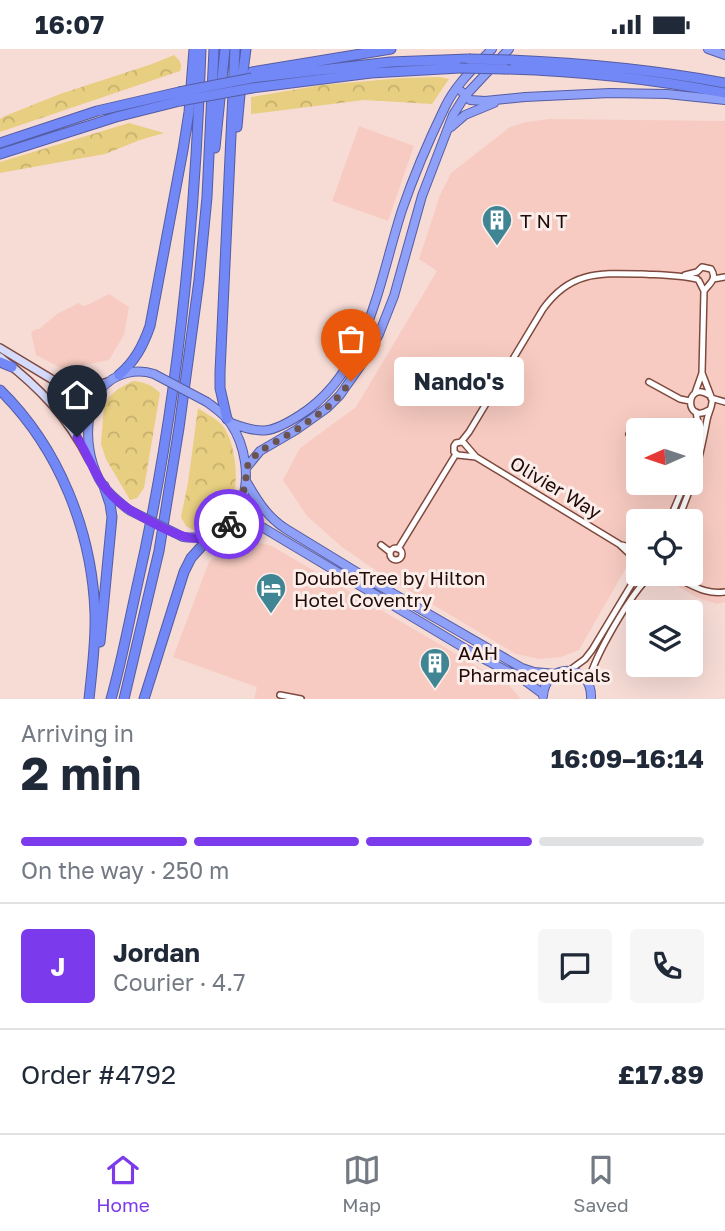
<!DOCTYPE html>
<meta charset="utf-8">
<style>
body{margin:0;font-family:"Golos Text",sans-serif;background:#f6f6f7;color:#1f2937;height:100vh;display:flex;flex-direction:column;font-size:26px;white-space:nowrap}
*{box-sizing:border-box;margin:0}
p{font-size:23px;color:#747a83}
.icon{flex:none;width:38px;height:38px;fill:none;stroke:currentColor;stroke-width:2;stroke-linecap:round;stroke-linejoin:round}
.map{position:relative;height:650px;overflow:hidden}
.sheet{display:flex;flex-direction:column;background:#fff;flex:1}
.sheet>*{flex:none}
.needle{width:46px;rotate:267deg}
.fabs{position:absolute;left:626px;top:369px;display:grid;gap:14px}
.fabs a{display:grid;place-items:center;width:77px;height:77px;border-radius:7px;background:#fff;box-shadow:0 7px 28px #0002;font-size:35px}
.pin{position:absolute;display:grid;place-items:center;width:60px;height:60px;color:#fff;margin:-72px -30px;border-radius:50% 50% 50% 0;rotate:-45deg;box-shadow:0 0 7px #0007}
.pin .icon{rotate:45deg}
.courier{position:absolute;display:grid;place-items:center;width:70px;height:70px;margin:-35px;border:5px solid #7c3aed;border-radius:50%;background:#fff;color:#222;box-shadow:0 2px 9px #0007}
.bubble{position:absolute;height:49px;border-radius:7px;background:#fff;box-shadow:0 7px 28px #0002;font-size:23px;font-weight:700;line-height:49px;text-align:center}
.headline em{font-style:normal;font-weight:700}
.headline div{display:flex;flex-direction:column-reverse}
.headline{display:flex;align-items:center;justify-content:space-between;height:119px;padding:0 21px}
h1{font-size:46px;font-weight:700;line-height:52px}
.bar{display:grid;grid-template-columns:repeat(4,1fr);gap:10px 7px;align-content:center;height:84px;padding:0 21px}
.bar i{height:9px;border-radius:5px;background:#e0e1e3}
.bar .on{background:#7c3aed}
.bar p{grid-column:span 4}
.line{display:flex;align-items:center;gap:18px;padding:0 21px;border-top:2px solid #e0e1e3}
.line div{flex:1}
.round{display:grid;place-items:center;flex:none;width:74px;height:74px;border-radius:7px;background:#f6f6f7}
.status{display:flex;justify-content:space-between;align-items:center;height:49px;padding:0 35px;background:#fff;direction:ltr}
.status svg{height:19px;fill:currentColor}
.menu{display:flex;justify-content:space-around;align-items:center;height:98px;border-top:2px solid #e0e1e3;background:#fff;font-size:19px;color:#747a83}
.menu a{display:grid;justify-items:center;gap:4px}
.menu .on{color:#7c3aed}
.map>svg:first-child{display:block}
.built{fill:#f7cbc1;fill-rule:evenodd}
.forest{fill:url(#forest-crowns)}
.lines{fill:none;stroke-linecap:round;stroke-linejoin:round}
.minor-casing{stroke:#7f493e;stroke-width:8}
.secondary-casing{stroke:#7f493e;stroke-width:10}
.trunk-casing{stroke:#555ca2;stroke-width:10}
.motorway-casing{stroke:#555ca2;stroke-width:11}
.minor{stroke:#fff;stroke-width:5}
.secondary{stroke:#d5dbfc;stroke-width:7}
.trunk{stroke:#8ea0f8;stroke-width:8}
.motorway{stroke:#7288f6;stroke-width:9}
.trunk-bridge-casing{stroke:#555ca2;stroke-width:10;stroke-linecap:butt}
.motorway-bridge-casing{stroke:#555ca2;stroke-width:11;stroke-linecap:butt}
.trunk-bridge{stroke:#8ea0f8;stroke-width:8}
.motorway-bridge{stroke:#7288f6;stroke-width:9}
.done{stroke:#6b544f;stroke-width:7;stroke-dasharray:0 12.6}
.route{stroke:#7c3aed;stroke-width:9}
.labels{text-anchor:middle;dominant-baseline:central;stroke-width:6;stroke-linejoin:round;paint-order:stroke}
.poi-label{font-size:19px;fill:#200b07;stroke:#faedea;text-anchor:start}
.street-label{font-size:19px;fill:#200b07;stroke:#faedea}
</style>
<div class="status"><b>16:07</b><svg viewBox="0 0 49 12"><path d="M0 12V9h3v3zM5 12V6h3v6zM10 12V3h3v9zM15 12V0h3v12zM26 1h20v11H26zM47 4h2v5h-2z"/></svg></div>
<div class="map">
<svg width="725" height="650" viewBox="0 0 725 650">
<defs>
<pattern id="forest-crowns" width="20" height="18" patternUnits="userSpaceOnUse" patternTransform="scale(1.75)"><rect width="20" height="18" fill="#e7ce80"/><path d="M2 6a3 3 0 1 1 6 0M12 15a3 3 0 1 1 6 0" fill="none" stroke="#c6b06d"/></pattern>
</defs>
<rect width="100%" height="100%" fill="#f7dcd6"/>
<!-- built -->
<path class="built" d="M549,70L725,72V553L717,555L698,549L672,534L666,533L640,530L626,519L579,601L561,608L539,610L516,605L378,523L342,498L307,467L283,431L300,399L356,358L437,222L419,210L440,146L451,124L510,78L526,73ZM639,382H691V434H639ZM639,472H691V525H639Z
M359,77L414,97L388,172L332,152Z
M109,245L129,258L124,286L109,311L63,320L36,306L31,283L36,280H39L57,265L79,254L83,257L87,256Z
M252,492L272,497L509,636L521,650H254L257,638L173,608L209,513L232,497Z"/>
<!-- forest -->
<path class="forest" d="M174,6C179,11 183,14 180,22L0,83V70L5,67L60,45L152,15Z
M440,28L449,30L432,55L364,51L251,65V48L322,36L402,29Z
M129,74L164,84L140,91L105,105L0,124V113Z
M133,332C145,333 152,336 160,344L144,439L137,449L130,451L106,410L101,395L104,357L109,348L118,340Z
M198,359C205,364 215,369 221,375C237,392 240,438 230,458C223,471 208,480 195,482L186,477L181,468L188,434Z"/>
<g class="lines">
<!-- minor casing -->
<g class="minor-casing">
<path id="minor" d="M685,226L697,223L702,218L711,220C718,230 709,235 704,242
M713,230L725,228
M649,333L680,350L690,352
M695,344L702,324L704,242L699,232
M709,346C685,331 684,376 709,361
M711,349L725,353
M629,385L639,391
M461,393L464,394L476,408L619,495L636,511
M476,408L458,406L454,403V397L456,394L461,393L469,383L543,260C570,222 599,224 642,225C660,226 679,226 697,230
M691,409L698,374L696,363
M669,472L685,434
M677,472C693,438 700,408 707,371C708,364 713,357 712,350C709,342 705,332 702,324
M381,496L390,503
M622,496L639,501
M390 505a6 6 0 1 1 12 0a6 6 0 1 1-12 0Z
M398,500L456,405
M659,525C665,526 671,527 676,529C693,536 705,546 725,543
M570,621L585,610L592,601L633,533L638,519
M588,633C596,605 630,545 652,525
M280,646L301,650"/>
</g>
<!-- secondary casing -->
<g class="secondary-casing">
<path id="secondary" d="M0,299L68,340C82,342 94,338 108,333
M0,308C40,339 67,367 90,412"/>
</g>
<!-- trunk casing -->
<g class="trunk-casing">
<path id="trunk" d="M708,0L725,6
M462,43L470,51L485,52L525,48L610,44L667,45L725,51
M451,78L465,66L494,54
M231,374C262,386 272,384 300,366C368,323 379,232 402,161C414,126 429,91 445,58C456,35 475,18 492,0
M246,419L260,402L296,381L327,359L340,346L366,309L379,285L394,247L422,147L453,66L465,47L509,0
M246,432C257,451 267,468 286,480L368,530L522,619L534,623L556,625
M129,461C118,452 106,443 99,430C81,396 82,335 127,324C136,322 145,322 154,325
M227,478L246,476L262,478L471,603L524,631L543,645
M183,488C248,496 260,419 231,375C226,366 215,359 207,353
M543,647C545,613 593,613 591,650"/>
</g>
<!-- motorway casing -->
<g class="motorway-casing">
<path id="motorway" d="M511,11C583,14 655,21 725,34
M505,20C579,22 652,30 725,44
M252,23L391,0
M252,29L390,13L469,10
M252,39L371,24L460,19
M237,78L240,45L246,0
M0,94L97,62L179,43
M215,99L225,0
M0,105L116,68L180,52
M0,313L12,318
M119,326C135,312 143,297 150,277L183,101L189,63L194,0
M0,341C59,399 92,482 95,564C96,593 92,621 89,650
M227,370L220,339V323L235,0
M100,593L112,468L110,455L104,437
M111,650C121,615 128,578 136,542C177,364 195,182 201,0
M124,650L159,502L179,379L199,231L207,148L214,0
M144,650L184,523L191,509L211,487"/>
</g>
<!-- minor -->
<use href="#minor" class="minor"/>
<!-- secondary -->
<use href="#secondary" class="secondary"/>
<!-- trunk -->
<use href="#trunk" class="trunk"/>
<!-- motorway -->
<use href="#motorway" class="motorway"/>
<!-- trunk-bridge casing -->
<g class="trunk-bridge-casing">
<path id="trunk-bridge" d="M154,325L207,353
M129,461L183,488"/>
</g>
<!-- motorway-bridge casing -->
<g class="motorway-bridge-casing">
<path id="motorway-bridge" d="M469,10L511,11
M460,19L505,20
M179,43L252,29
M180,52L252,39"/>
</g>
<!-- trunk-bridge -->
<use href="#trunk-bridge" class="trunk-bridge"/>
<!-- motorway-bridge -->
<use href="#motorway-bridge" class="motorway-bridge"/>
</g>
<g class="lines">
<!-- done -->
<path class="done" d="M229,475L239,461L246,432V419L254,408L260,402L296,381L327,359L340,346L351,332"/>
<!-- route -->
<path class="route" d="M77,388C86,403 93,421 103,436C115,453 132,463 150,472C175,486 206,502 229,475"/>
</g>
<!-- icons -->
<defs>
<g id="building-pin" transform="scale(1.575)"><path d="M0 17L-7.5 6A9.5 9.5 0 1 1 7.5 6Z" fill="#408593" stroke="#faedea"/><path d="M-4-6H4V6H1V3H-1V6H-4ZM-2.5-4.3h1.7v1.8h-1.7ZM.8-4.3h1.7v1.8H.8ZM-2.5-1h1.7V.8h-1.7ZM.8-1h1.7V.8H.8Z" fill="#fff"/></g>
<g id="hotel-pin" transform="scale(1.575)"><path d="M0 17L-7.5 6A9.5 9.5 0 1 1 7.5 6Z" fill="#408593" stroke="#faedea"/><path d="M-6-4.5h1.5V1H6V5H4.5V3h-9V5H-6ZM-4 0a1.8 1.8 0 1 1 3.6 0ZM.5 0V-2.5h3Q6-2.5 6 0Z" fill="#fff"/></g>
</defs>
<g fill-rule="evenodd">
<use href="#building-pin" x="497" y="171"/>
<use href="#hotel-pin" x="271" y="539"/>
<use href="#building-pin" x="435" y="614"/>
</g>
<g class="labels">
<!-- poi labels -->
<g class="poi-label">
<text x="520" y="171">T N T</text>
<text x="294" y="528">DoubleTree by Hilton<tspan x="294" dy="22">Hotel Coventry</tspan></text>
<text x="458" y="603">AAH<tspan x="458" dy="22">Pharmaceuticals</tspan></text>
</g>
<!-- street labels -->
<g class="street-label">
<text transform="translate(556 438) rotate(31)">Olivier Way</text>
</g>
</g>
</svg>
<div class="fabs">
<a><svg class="needle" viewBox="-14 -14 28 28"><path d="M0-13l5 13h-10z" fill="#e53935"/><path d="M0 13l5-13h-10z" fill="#747a83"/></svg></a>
<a><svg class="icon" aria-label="locate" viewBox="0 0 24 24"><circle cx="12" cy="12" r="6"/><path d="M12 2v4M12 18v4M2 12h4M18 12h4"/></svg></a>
<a><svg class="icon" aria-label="layers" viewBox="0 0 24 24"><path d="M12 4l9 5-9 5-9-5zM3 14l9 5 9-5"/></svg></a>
</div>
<div class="pin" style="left:351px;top:332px;background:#ea580c"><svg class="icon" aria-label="bag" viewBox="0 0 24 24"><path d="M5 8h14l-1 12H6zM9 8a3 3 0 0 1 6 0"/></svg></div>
<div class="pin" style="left:77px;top:388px;background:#1f2937"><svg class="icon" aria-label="home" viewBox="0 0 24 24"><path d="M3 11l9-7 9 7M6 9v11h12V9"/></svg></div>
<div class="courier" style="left:229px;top:475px"><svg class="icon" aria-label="bike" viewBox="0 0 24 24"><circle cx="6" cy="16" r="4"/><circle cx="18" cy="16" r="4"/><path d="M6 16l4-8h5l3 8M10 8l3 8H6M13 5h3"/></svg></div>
<div class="bubble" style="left:394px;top:308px;width:130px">Nando's</div>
</div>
<section class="sheet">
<div class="headline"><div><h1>2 min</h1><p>Arriving in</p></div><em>16:09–16:14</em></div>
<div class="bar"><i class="on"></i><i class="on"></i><i class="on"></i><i></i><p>On the way · 250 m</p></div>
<div class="line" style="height:126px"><b class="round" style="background:#7c3aed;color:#fff">J</b><div><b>Jordan</b><p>Courier · 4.7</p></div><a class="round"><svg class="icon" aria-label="chat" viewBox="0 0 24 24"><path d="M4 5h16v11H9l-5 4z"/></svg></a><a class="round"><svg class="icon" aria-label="phone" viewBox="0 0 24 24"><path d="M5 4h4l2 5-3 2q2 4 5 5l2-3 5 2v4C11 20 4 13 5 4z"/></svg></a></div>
<div class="line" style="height:91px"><div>Order #4792</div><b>£17.89</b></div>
</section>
<nav class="menu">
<a class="on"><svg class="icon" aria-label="home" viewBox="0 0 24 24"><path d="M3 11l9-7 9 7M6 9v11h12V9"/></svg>Home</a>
<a><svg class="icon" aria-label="map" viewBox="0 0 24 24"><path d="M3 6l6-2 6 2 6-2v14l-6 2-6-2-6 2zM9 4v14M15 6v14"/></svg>Map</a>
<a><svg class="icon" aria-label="saved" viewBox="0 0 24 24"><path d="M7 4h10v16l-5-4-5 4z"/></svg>Saved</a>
</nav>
